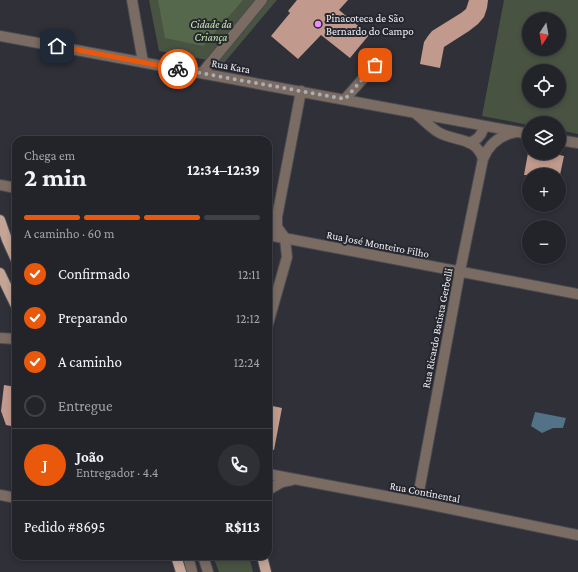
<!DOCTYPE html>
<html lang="pt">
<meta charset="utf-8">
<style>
body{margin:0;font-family:"Crimson Pro",serif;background:#2f3036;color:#f1f3f6;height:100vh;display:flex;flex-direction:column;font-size:15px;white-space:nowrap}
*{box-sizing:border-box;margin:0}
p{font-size:13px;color:#a3a4a8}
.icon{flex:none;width:22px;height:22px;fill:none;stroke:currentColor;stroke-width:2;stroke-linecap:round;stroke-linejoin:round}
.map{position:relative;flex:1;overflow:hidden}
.side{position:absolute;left:12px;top:136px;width:260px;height:424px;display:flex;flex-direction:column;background:#23242a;border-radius:12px;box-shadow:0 2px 6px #0003,0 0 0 1px #404147}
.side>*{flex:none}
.needle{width:26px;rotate:191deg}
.buttons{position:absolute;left:522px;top:12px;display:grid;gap:8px}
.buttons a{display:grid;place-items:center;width:44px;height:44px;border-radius:50%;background:#23242a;box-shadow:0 2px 6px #0003,0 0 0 1px #404147;font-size:20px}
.pin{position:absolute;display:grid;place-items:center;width:34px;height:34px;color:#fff;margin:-17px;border-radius:8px;box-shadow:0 2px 6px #0006}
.courier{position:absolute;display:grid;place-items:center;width:40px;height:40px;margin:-20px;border:3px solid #ea580c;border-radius:50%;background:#fff;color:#222;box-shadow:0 1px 5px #0007}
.summary em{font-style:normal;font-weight:700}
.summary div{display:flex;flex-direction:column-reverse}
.summary{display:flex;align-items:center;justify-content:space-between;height:68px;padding:0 12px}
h1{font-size:26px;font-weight:700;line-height:30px}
.bar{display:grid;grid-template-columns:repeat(4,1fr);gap:6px 4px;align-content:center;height:48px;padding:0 12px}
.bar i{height:5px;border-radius:3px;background:#404147}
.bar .current{background:#ea580c}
.bar p{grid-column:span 4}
.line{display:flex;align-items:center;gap:10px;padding:0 12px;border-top:1px solid #404147}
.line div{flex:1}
.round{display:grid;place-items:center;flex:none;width:42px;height:42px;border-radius:21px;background:#2f3036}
ol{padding:0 12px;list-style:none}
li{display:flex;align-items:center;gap:12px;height:44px}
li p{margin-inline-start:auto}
li .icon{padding:4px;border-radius:50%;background:#ea580c;color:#fff;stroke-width:4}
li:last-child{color:#a3a4a8}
li i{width:22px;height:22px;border:2px solid #404147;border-radius:50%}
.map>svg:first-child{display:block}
.green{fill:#485342;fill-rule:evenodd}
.forest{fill:#55684b}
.water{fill:#517287}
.building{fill:#c19a8d}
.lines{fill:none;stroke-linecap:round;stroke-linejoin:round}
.minor-casing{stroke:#4a4b52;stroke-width:12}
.major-casing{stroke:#4a4b52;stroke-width:12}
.minor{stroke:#7a6b63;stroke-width:10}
.major{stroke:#c3a495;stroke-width:10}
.done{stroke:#acadb3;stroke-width:4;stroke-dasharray:0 7.2}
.route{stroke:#ea580c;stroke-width:5}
.poi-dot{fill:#ed8cf9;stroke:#26262e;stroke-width:1.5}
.labels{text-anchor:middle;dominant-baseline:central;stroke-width:4;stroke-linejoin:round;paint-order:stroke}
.poi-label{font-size:11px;fill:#eff0f5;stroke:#26262e;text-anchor:start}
.park-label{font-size:11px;font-style:italic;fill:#c5e8b3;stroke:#26262e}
.street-label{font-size:11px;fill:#eff0f5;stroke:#26262e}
</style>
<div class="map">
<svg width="578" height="572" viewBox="0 0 578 572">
<rect width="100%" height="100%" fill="#2f3038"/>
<!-- green -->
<path class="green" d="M149,0H277L224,63L159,51Z
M504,0H578V134L559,130V123H529V125L482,116ZM529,19H559V49H529ZM529,71H559V101H529Z
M213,556H249L253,572H219Z"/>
<!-- forest -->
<path class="forest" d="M158,0H243L203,46L165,38Z"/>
<!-- water -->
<path class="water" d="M535,412L566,418L563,428H553L542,433L531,426Z"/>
<!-- building -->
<path class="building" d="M297,0H348L339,10L369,35L350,58L321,35L298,59L271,36L290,13L288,11Z
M469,0H488L487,8L484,17L478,24L469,31L444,47L440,68L420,64L424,42L428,36L432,31L461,13L466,9Z
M528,153H551L564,156L560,175H524Z
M4,385L16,387V427L6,425L1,411Z
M268,405L282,408L274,450L268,449Z"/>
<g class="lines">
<!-- minor casing -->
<g class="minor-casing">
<path id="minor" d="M132,0L143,62
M0,36L529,134
M202,73L262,0
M345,99L375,65
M416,114C424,120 430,127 438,132C454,142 476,136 483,159
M559,140L578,143
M469,143C478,140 482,135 484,126
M0,185L16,188
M268,235L578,294
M268,324L287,257L285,238L277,227V217L301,91
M0,338L16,339
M268,474L417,502L578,535
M268,490L282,482L292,480
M0,495L16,498
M417,502L460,271L483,159C489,144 500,135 516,132
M188,556L192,572
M203,556L208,572"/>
</g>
<!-- major casing -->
<g class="major-casing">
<path id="major" d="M0,220L7,240L16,260
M0,273L16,306
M176,556L181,572
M262,556L266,572"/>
</g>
<!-- minor -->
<use href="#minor" class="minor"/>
<!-- major -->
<use href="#major" class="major"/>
</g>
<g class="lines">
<!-- done -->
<path class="done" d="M178,69L345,99L375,65"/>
<!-- route -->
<path class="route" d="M57,46L178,69"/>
</g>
<!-- markers -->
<circle class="poi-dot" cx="318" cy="24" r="4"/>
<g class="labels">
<!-- poi labels -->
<g class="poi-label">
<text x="326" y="18">Pinacoteca de São<tspan x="326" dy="13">Bernardo do Campo</tspan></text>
</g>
<!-- park labels -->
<g class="park-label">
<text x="211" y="24">Cidade da<tspan x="211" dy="13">Criança</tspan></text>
</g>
<!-- street labels -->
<g class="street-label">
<text transform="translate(231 66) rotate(10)">Rua Kara</text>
<text transform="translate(378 244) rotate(11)">Rua José Monteiro Filho</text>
<text transform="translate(437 328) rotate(-79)">Rua Ricardo Batista Gerbelli</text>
<text transform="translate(425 492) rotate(11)">Rua Continental</text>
</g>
</g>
</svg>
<div class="buttons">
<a><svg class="needle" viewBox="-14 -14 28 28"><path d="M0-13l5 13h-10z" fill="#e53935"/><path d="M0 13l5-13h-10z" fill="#a3a4a8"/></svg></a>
<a><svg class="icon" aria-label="locate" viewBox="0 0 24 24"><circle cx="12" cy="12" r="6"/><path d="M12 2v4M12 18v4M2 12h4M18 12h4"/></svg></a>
<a><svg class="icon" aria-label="layers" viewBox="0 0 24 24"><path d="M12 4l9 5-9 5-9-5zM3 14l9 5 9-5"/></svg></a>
<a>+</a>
<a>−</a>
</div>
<div class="pin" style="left:375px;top:65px;background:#ea580c"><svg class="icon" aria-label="bag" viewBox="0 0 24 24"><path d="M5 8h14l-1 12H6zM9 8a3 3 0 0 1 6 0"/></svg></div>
<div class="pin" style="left:57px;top:46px;background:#1f2937"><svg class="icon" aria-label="home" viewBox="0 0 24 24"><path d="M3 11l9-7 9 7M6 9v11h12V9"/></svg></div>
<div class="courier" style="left:178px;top:69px"><svg class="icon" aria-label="bike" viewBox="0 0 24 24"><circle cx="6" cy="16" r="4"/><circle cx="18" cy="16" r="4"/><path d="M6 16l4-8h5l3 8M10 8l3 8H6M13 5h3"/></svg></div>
<section class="side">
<div class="summary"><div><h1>2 min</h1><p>Chega em</p></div><em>12:34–12:39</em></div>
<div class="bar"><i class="current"></i><i class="current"></i><i class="current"></i><i></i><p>A caminho · 60 m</p></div>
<ol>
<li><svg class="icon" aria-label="check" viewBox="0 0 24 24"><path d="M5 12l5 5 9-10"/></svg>Confirmado<p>12:11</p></li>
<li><svg class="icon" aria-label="check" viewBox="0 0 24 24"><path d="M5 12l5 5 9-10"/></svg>Preparando<p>12:12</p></li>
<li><svg class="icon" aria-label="check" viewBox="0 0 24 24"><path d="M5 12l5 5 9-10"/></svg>A caminho<p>12:24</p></li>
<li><i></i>Entregue</li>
</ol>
<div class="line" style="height:72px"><b class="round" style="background:#ea580c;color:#fff">J</b><div><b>João</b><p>Entregador · 4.4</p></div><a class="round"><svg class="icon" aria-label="phone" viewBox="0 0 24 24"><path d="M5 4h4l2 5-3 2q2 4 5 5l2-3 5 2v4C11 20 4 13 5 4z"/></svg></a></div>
<div class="line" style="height:52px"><div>Pedido #8695</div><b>R$113</b></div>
</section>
</div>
